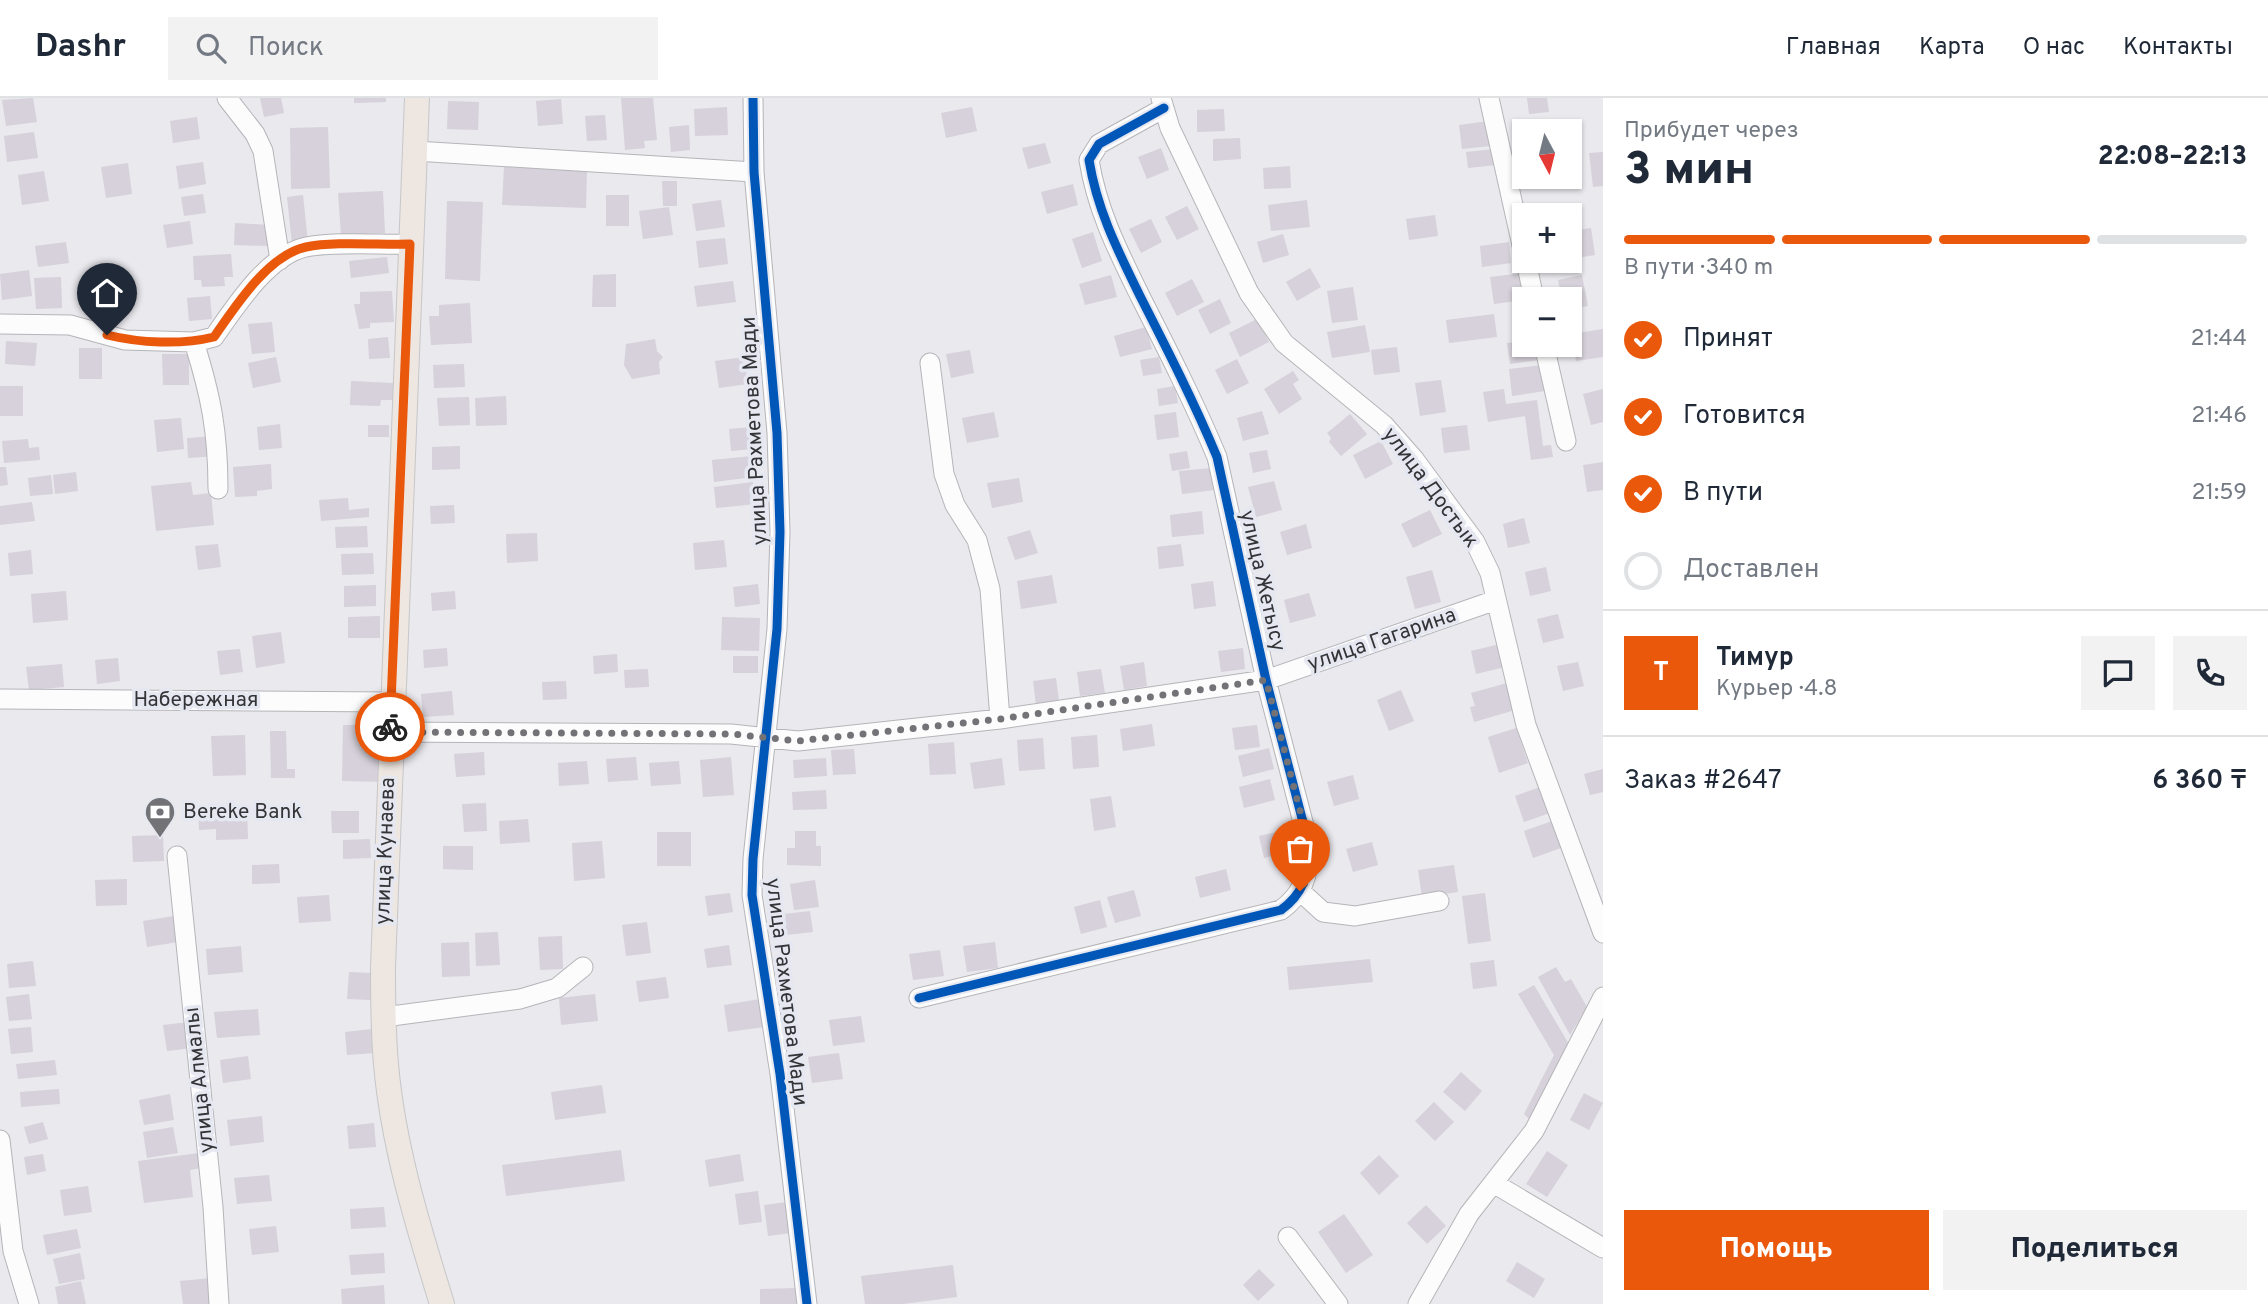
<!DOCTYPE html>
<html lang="ru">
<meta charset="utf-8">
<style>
body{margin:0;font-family:Overpass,sans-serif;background:#f2f2f3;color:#1f2937;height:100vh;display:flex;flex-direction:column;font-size:26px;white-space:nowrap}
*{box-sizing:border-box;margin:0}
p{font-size:23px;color:#747a83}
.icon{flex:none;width:38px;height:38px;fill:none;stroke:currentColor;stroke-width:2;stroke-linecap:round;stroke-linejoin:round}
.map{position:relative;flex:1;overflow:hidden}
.sheet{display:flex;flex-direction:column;background:#fff;width:665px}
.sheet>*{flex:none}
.needle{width:46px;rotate:173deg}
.controls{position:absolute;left:1512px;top:21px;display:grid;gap:14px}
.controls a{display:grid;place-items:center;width:70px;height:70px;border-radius:0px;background:#fff;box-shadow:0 2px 5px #0004;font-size:35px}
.pin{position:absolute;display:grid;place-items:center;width:60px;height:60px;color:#fff;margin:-72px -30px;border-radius:50% 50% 50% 0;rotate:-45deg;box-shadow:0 0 7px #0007}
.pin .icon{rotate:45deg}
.courier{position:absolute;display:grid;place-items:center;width:70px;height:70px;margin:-35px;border:5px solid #ea580c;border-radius:50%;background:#fff;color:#222;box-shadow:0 2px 9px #0007}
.head em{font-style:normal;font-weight:800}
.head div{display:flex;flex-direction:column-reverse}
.head{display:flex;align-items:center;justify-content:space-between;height:119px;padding:0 21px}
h1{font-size:46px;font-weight:800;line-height:52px}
.bar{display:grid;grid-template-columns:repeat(4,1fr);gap:10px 7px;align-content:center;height:84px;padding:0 21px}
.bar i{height:9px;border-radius:5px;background:#e0e1e3}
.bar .current{background:#ea580c}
.bar p{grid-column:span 4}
.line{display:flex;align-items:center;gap:18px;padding:0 21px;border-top:2px solid #e0e1e3}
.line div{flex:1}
.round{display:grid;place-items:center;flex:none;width:74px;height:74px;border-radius:0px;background:#f2f2f3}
ol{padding:0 21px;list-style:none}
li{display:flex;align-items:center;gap:21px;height:77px}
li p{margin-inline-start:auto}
li .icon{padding:7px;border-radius:50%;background:#ea580c;color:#fff;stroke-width:4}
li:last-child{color:#747a83}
li i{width:38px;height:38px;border:4px solid #e0e1e3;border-radius:50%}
.cta{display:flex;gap:14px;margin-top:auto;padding:14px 21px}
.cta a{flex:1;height:80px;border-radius:0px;background:#ea580c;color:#fff;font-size:28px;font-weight:800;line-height:80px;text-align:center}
.cta a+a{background:#f2f2f3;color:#1f2937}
header{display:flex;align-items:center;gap:42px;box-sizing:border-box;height:98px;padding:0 35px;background:#fff;border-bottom:2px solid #e0e1e3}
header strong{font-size:33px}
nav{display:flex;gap:38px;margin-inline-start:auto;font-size:24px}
.search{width:490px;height:63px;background:#f2f2f3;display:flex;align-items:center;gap:18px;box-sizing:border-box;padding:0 24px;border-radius:0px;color:#747a83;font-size:26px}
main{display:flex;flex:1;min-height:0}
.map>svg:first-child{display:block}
.building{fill:#d6d1da}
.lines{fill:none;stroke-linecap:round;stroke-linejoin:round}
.minor-casing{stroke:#b5b5b9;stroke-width:21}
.major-casing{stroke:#c6c7c9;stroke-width:26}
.minor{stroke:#fcfcfc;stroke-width:19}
.major{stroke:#eee6e1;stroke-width:24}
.cycleway-casing{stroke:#e6e8f1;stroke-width:13}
.cycleway{stroke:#0057b8;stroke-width:9}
.done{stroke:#737377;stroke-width:7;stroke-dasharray:0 12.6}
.route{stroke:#ea580c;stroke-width:9}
.labels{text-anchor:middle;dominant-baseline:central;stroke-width:7;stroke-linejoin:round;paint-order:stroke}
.street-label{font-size:21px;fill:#333437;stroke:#e6e8f1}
.poi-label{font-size:21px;fill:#333437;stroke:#e6e8f1;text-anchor:start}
</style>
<header>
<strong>Dashr</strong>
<div class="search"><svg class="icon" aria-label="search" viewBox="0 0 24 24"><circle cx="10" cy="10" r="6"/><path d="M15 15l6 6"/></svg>Поиск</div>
<nav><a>Главная</a><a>Карта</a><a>О нас</a><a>Контакты</a></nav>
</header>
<main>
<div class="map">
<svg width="1603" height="1206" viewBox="0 0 1603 1206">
<rect width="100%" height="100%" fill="#e9e9ee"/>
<!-- building -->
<path class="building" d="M33,0L37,24L6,28L2,2Z
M260,0H281L284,15L264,19Z
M354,0H386V4L354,5Z
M621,0H653L657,42L644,43L645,50L625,52Z
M1527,0H1547L1549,14L1529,16Z
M561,1L563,26L538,28L536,3Z
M448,3L479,4L478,32L447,31Z
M727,9L728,37L695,38L694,11Z
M972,9L977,33L946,40L941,15Z
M1224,11L1225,33L1197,34V12Z
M605,17L607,42L587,43L585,18Z
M197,19L200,41L173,45L170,23Z
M1489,23L1491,48L1462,51L1459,27Z
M689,27L690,52L671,54L669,29Z
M328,29L330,90L291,91L290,30Z
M34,34L38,60L7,64L4,38Z
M1240,40L1241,61L1213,63V41Z
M1045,45L1051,65L1028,71L1022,50Z
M1161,50L1169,72L1147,81L1138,59Z
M1495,51L1497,67L1468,70L1466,54Z
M1603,54V88L1593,89L1589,55Z
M203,64L206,86L179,91L176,68Z
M128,65L132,96L106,100L101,69Z
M1290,68L1291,90L1264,91L1263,70Z
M504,69L587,72L586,110L502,107Z
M44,73L49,103L22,107L18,77Z
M1538,79H1576V80L1539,86Z
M662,83H677V108H663Z
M1073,86L1078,107L1047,116L1041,94Z
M383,93L385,135L341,137L338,95Z
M203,96L206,115L184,118L181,99Z
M303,97L308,144L292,146L287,99Z
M606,97H629V128H606Z
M721,102L725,129L696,133L692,106Z
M1307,102L1310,129L1271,133L1268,107Z
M447,103L483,104L480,183L445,181Z
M1187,108L1199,131L1177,142L1165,119Z
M669,109L673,137L643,141L639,113Z
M1435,117L1438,138L1409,142L1406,121Z
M1151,121L1162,144L1141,155L1129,131Z
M190,123L193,146L167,150L163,127Z
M235,125L270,127L269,148L234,147Z
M1591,130L1595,157L1570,161V133Z
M1093,134L1102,163L1082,170L1072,141Z
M1283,136L1289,157L1263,165L1257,144Z
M725,140L728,166L699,170L696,143Z
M66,144L69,165L38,169L35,148Z
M1509,144L1511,165L1482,169L1480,148Z
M231,156L233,179H224L225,188L202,189L201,182H194L193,158Z
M387,159L389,175L351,180L349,163Z
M1310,170L1321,189L1297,203L1286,184Z
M29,172L32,198L2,202L0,176Z
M1523,175L1524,202L1494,206L1490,179Z
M616,176V209H592L593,177Z
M1111,177L1117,199L1085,207L1079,186Z
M1582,177L1588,208L1570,211V201H1562L1558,182Z
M61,179L62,210L36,211L34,180Z
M1192,181L1204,204L1177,218L1165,195Z
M733,183L736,204L697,209L694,188Z
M1353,189L1358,222L1332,225L1327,193Z
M392,193L394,224L370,225V230L359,231L354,206H360V194Z
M210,198L212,221L189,223L187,200Z
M1220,201L1231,225L1210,236L1198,212Z
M470,205L472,245L431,247L429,218H439V207Z
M1494,216L1497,239L1449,245L1446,222Z
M1257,221L1269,244L1240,259L1229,235Z
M272,224L275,254L252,256L248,226Z
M1365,227L1370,254L1332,260L1327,234Z
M1146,229L1152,251L1120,259L1114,238Z
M1603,231V259L1576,263L1572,236Z
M388,239L390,260L369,261L368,241Z
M655,241L657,253L663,259L659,264L660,276L632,281L624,267L626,246Z
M6,243L37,245L35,268L5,266Z
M1524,243V247H1537L1539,262L1510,266L1507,245Z
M1397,249L1400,274L1374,277L1371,252Z
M79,250H102V281H79Z
M970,252L974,275L951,280L946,256Z
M162,256H189V287H163Z
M276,259L281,284L253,290L248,265Z
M744,259L748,286L719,290L715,263Z
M1159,259L1162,275L1143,278L1140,262Z
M1237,261L1249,285L1227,296L1215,272Z
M464,266L465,289L434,290L433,267Z
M1542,267L1545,293L1512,298L1509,271Z
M1293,273L1299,282L1293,286L1302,301L1279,316L1264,291Z
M1441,282L1446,314L1420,318L1415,285Z
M351,283L393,285V302H381L380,308L350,307Z
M0,288H23V318H0Z
M1175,288L1178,305L1159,308L1157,291Z
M1504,291L1506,306L1537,302L1543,348L1551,347L1553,359L1531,362L1525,318L1488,324L1483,294Z
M1603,291V324L1591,327L1583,296Z
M506,298L507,327L476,328L475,300Z
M469,299L470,327L439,328L437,300Z
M1262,313L1269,336L1243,343L1237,320Z
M994,314L999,339L967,345L962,320Z
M1176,314L1179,339L1157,342L1154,317Z
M1350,316L1367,336L1341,358L1329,344L1331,340L1327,335Z
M181,320L184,351L157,354L154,322Z
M280,326L282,350L259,352L257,329Z
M368,327H389V339H368Z
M1467,327L1470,352L1444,355L1441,330Z
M751,329L753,351L731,353L729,331Z
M216,338L217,358L188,360L187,340Z
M28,341L29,350L39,349L40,362L4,365L2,343Z
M1381,343L1393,366L1365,381L1353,357Z
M460,348V371L432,372V349Z
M1267,352L1271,371L1253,375L1249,355Z
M1187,353L1190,370L1172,373L1169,356Z
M752,358L754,379L714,384L712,362Z
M1603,364V392L1587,394L1583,367Z
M271,366L272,391L257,393V398L235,399L233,369Z
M0,369H6L8,387L0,388Z
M1212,370L1214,392L1182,396L1179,373Z
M76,374L78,393L55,396L53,377Z
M51,377L53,396L30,398L28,380Z
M1019,380L1023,404L992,410L987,385Z
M1274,383L1282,412L1256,419L1248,389Z
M191,384L193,397L211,395L214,427L156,433L151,388Z
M753,384L756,406L716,410L714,389Z
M348,400L349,412L369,410V419L321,423L319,402Z
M32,404L35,423L0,427V408Z
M454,407L455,425L431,426L430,408Z
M1430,412L1442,436L1413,450L1401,426Z
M1202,413L1204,436L1172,439L1170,417Z
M1524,420L1530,445L1508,450L1503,426Z
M1306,426L1312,450L1287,457L1280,434Z
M367,428L368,449L336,450L335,429Z
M1030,432L1038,455L1015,462L1007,439Z
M537,435L538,463L507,465L506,436Z
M724,442L727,469L695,472L693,445Z
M218,446L221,469L198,472L195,448Z
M1181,446L1184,468L1159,471L1157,449Z
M31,452L33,476L10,478L8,455Z
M373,455L374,476L342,477L341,456Z
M1546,469L1551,493L1530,498L1525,474Z
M1432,472L1441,504L1415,511L1406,479Z
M1052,477L1057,505L1021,511L1017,483Z
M1213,483L1216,508L1194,511L1191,486Z
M758,486L760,506L735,509L733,489Z
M376,487V508L344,509V488Z
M66,493L68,522L33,525L31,496Z
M455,493L456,511L432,513L431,495Z
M1309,495L1316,518L1290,525L1284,502Z
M1558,516L1564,540L1543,545L1537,521Z
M380,518V540H348V519Z
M722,519L760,520L759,553L721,552Z
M281,534L285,565L256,570L252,538Z
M1500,546L1505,569L1476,576L1471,553Z
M447,550L448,568L424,570L423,552Z
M1243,550L1245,571L1221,574L1218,553Z
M240,551L243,574L220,577L217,553Z
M617,556L618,574L594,576L593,558Z
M733,558H758V575H733Z
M118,560L120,583L97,586L95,562Z
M1144,564L1147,588L1124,592L1120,568Z
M1578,564L1584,588L1563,593L1557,568Z
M62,566L64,589L29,592L26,569Z
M648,571L649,589L625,590L624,572Z
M1101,571L1105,595L1080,598L1077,574Z
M1056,580L1059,603L1036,607L1033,583Z
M566,583L567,601L543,602L542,584Z
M1507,585L1515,612L1474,624L1470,609L1475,608L1471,595Z
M1401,592L1414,623L1389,633L1377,602Z
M452,593L454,617L423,619L421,596Z
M1152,626L1155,648L1123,653L1120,631Z
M343,627H387V684L342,683Z
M1257,627L1260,649L1235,652L1232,630Z
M1516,630L1528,665L1499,675L1488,639Z
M270,633H286L287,671H295V680H271Z
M245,637L246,677L213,678L211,638Z
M1097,637L1099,669L1073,671L1071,639Z
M1043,640L1045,671L1019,673L1017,642Z
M954,644L956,676L930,677L928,646Z
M1269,650L1274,671L1243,679L1238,658Z
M854,651L856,676L833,677L831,652Z
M484,654L485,677L456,679L454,656Z
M636,659L638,682L608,684L606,661Z
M731,659L734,697L703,699L700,662Z
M826,660L827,678L794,680L793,662Z
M1002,660L1005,687L974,691L970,665Z
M587,663L589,686L559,688L558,665Z
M679,663L681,686L651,688L649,665Z
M1603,671V694L1590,697L1584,676Z
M1353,677L1359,701L1334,708L1327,684Z
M1270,681L1275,702L1244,710L1239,689Z
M1543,688L1553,714L1524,724L1515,698Z
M826,692L827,711L793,712L792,694Z
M1111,698L1116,729L1094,733L1090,701Z
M486,705L487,733L464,734L462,706Z
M247,708L248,741L216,742V731L199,732L198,709Z
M331,713H359V735H332Z
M528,721L530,744L500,746L499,723Z
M1552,723L1561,750L1533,760L1524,733Z
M1290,731L1295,752L1264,760L1259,738Z
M795,733H816V748H821V768L787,767V750H795Z
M657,734H691V768H657Z
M163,737L164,763L133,764L132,738Z
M370,741L371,760L343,761V742Z
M602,743L605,780L574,783L572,745Z
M1372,744L1378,767L1353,774L1346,751Z
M443,748H473V772L443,771Z
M279,766L280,785L252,786V767Z
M1454,767L1458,794L1422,799L1418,772Z
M1226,771L1231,792L1200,800L1195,779Z
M127,781V807L96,808L95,782Z
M815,782L819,809L794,812L790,786Z
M1134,792L1141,818L1115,825L1107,799Z
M730,795L733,814L708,818L705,798Z
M1485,795L1491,843L1468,846L1462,798Z
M329,797L331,823L299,825L297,799Z
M1100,802L1107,829L1081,836L1074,809Z
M810,813L813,834L786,837L784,816Z
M174,818L178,844L147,849L143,823Z
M647,824L651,855L626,858L622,827Z
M498,834L500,867L476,868L475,835Z
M562,838L563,871L540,872L538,839Z
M469,844L470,878L442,879L441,845Z
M995,844L998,870L967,874L963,848Z
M729,847L732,867L707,870L704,851Z
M241,848L243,874L208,877L206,851Z
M940,852L944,878L913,882L909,856Z
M1370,861L1373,884L1289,892L1287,869Z
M1494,862L1497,888L1473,891L1470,865Z
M33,863L36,888L9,890L7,866Z
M1556,869L1565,884L1571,881L1587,909L1570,937L1538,879Z
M349,874L372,875L371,902L347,901Z
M666,879L669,900L639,904L636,883Z
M1534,887L1573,953L1537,1029L1524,1016L1554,957L1518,896Z
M29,896L32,921L9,923L6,899Z
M595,896L598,923L561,927L559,900Z
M760,901L764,929L728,934L724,907Z
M258,911L260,937L217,940L214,914Z
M861,918L865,944L833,948L829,922Z
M189,924L192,950L167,953L163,927Z
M31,929L33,954L11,956L8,931Z
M372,931L374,955L347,957L345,934Z
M839,955L843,981L812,985L808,959Z
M248,958L251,981L223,985L220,962Z
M55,962L57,977L18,981L16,966Z
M1461,974L1482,993L1465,1013L1443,994Z
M602,987L606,1015L555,1022L551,994Z
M59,991L60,1006L21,1009L20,994Z
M1584,995L1603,1005L1589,1032L1570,1022Z
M170,996L174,1022L144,1027L139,1002Z
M1434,1004L1454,1024L1435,1043L1415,1023Z
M262,1018L264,1044L230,1048L227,1022Z
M43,1024L48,1041L29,1046L24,1029Z
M374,1025L376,1049L349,1051L347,1028Z
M173,1029L178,1055L147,1060L143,1034Z
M621,1052L625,1083L506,1098L502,1067Z
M1547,1053L1568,1067L1547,1099L1526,1086Z
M199,1055L201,1070L190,1072L193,1099L144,1105L138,1063Z
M43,1056L46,1073L27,1077L24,1059Z
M740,1056L744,1083L709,1089L705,1062Z
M1379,1057L1399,1078L1379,1097L1360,1075Z
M269,1077L272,1103L237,1106L234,1080Z
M88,1088L92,1114L64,1118L60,1092Z
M758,1093L762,1124L739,1127L735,1096Z
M787,1104L791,1135L768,1138L764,1107Z
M1426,1107L1446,1128L1427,1146L1407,1125Z
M384,1109L386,1129L351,1131L350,1111Z
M1344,1116L1373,1157L1346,1175L1318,1134Z
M276,1128L279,1154L252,1157L249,1131Z
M77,1131L81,1150L47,1157L43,1137Z
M80,1155L85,1181L59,1186L53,1161Z
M384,1155L385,1175L351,1177L349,1157Z
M1517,1164L1545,1181L1534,1200L1506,1183Z
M953,1167L957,1199L903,1206H865L861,1178Z
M1259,1171L1275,1187L1258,1203L1243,1187Z
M212,1180L214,1206H183L180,1183Z
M81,1183L86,1206H58L55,1189Z
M384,1187L385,1206H342L341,1191Z
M796,1190L797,1206H760V1191Z"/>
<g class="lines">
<!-- minor casing -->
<g class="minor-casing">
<path id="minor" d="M227,0L255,36L263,53L280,162
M753,0L754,74L777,335L780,434L777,531L753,761L752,797L780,976L807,1206
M1161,0L1170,30L1249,195L1284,245L1384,327L1414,361L1475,444L1490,475L1526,627L1603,835
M1489,0L1524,156
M415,53L754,74
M1526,163L1534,201
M0,226L70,227L125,242L194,244L214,239C235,209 268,157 306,149C335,143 380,147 410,146
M194,244C211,298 218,334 218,391
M1544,247L1566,343
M930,265L944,376L955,407L977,442L990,491L1000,621
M0,601L391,604
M390,634L731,636L798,643L1000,621L1266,582L1496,502
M177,758L213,1109L219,1206
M1300,793L1323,814L1355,818L1439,803
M919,900L1281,812C1303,796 1308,778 1310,751L1266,582L1217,359C1194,304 1167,251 1140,198C1118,153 1097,112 1089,62L1099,46L1164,10
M384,919L520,901L557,890L583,869
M0,1042L13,1153L29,1206
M1495,1086L1603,1150
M1288,1139L1338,1206
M1418,1206L1469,1116L1534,1033L1603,899"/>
</g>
<!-- major casing -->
<g class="major-casing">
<path id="major" d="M417,0L383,869C383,901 383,933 386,966C393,1048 418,1128 442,1206"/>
</g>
<!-- minor -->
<use href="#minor" class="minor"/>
<!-- major -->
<use href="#major" class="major"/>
<!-- cycleway casing -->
<g class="cycleway-casing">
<path id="cycleway" d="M753,0L754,74L777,335L780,434L777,531L753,761L752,797L780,976L807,1206
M919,900L1281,812C1303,796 1308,778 1310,751L1266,582L1217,359C1194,304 1167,251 1140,198C1118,153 1097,112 1089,62L1099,46L1164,10"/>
</g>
<!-- cycleway -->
<use href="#cycleway" class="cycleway"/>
</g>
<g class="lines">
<!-- done -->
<path class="done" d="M390,629V634L732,636L798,643L1000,621L1266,582L1310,751L1308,780L1300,793"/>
<!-- route -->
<path class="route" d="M107,237C140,245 181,247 214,239C235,209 268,157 306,149C334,143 380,147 410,146L390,629"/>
</g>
<!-- icons -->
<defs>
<g id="bank-pin" transform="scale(1.575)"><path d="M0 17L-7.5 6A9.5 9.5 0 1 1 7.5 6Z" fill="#737377" stroke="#e6e8f1"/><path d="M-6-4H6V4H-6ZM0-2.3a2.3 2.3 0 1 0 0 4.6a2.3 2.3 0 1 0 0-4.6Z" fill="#fff"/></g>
</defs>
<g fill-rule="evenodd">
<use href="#bank-pin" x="160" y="714"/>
</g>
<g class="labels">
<!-- street labels -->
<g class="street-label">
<text transform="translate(755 333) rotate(-93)">улица Рахметова Мади</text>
<text transform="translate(1430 390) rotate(53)">улица Достык</text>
<text transform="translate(1262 483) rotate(77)">улица Жетысу</text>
<text transform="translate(1382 542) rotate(-19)">улица Гагарина</text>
<text x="196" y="602">Набережная</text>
<text transform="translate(386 753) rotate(-88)">улица Кунаева</text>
<text transform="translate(786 894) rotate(83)">улица Рахметова Мади</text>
<text transform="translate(200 982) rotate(-96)">улица Алмалы</text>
</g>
<!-- poi labels -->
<g class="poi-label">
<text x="183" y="714">Bereke Bank</text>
</g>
</g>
</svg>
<div class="controls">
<a><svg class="needle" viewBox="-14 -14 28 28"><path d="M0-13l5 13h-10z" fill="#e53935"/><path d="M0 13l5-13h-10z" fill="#747a83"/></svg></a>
<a>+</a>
<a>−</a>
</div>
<div class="pin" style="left:1300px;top:793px;background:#ea580c"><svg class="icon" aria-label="bag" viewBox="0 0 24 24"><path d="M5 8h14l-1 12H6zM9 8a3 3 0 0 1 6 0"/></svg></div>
<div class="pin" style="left:107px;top:237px;background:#1f2937"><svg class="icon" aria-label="home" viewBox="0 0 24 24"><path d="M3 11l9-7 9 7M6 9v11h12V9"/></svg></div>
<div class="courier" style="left:390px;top:629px"><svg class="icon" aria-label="bike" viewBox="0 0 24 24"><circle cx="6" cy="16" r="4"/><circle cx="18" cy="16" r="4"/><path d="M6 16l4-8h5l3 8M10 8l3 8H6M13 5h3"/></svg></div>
</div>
<section class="sheet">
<div class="head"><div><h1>3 мин</h1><p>Прибудет через</p></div><em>22:08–22:13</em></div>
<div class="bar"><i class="current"></i><i class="current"></i><i class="current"></i><i></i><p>В пути · 340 m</p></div>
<ol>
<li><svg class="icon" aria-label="check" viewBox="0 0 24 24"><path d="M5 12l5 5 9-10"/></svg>Принят<p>21:44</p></li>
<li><svg class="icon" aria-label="check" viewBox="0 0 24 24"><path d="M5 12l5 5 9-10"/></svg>Готовится<p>21:46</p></li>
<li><svg class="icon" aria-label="check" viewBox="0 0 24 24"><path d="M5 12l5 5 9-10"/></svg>В пути<p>21:59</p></li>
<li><i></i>Доставлен</li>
</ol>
<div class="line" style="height:126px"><b class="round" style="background:#ea580c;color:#fff">Т</b><div><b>Тимур</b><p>Курьер · 4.8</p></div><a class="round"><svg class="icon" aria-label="chat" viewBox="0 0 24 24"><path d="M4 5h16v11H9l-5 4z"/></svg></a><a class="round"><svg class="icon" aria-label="phone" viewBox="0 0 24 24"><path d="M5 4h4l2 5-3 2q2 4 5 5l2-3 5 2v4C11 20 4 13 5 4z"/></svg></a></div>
<div class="line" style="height:91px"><div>Заказ #2647</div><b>6 360 ₸</b></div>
<div class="cta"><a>Помощь</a><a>Поделиться</a></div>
</section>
</main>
